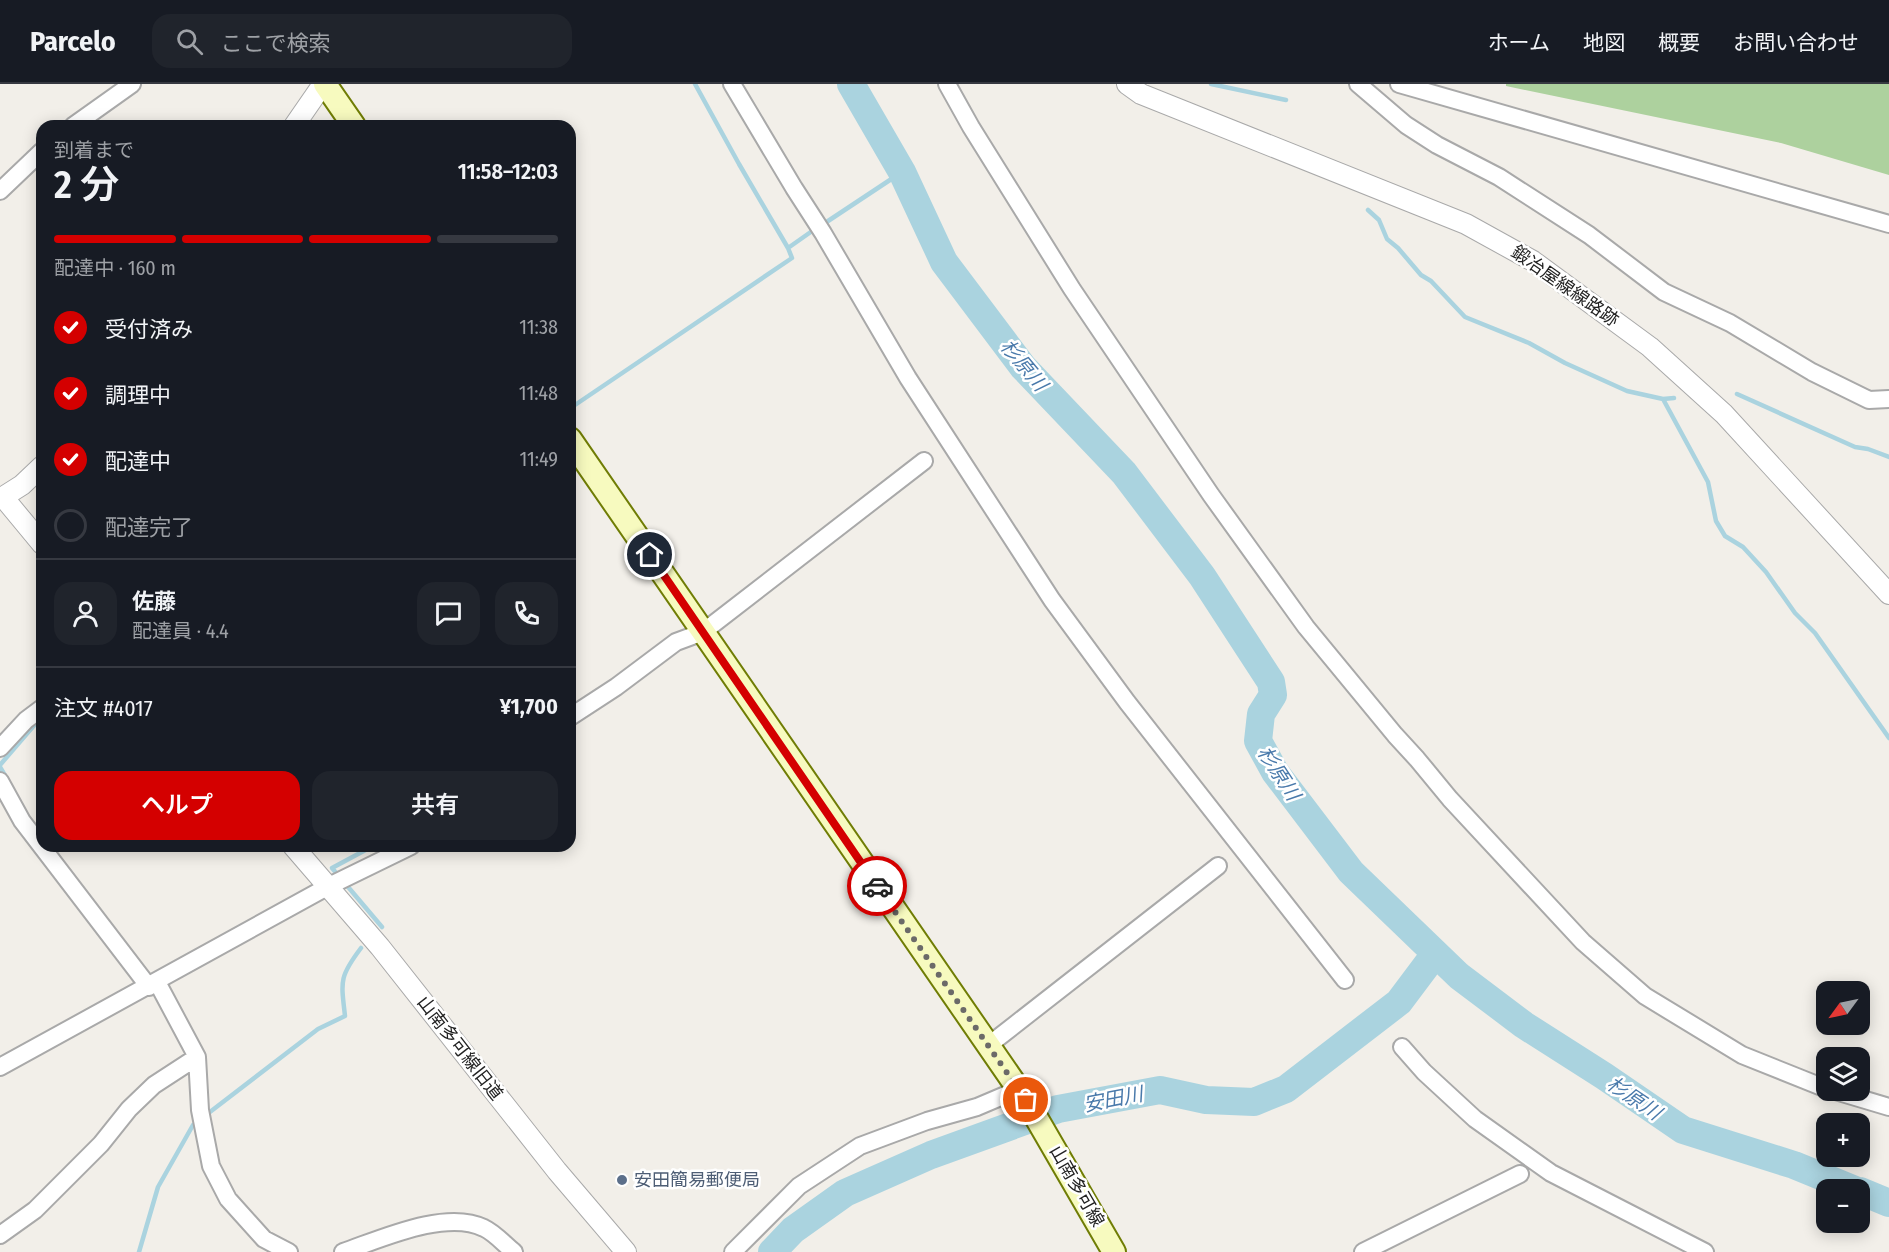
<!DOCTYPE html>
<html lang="ja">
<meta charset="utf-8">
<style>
body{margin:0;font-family:"Fira Sans Condensed","Noto Sans JP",sans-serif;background:#20242c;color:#f1f3f6;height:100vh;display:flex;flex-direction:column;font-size:22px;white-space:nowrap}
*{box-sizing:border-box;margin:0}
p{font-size:20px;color:#9ea1a6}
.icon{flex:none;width:33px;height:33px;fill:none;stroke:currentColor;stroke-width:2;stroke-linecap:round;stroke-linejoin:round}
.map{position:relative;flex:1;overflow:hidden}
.drawer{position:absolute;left:36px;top:36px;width:540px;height:732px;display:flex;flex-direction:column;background:#171b24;border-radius:18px;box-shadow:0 3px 15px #0003}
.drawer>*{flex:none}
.needle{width:39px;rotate:237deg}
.fabs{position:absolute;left:1816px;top:897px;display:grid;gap:12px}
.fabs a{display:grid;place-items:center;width:54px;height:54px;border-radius:12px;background:#171b24;box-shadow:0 3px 15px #0003;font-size:30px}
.pin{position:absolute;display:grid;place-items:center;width:51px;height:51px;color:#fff;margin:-26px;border:3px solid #fff;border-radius:50%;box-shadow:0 2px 6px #0007}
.courier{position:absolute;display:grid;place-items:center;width:60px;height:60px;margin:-30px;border:4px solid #d40000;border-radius:50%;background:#fff;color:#222;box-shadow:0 2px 8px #0007}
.overview em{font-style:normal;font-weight:600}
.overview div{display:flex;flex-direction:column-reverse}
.overview{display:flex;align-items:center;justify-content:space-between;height:102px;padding:0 18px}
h1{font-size:39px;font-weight:600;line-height:45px}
.bar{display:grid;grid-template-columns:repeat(4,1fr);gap:9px 6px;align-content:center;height:72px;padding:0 18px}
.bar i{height:8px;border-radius:4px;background:#363941}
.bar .selected{background:#d40000}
.bar p{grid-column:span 4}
.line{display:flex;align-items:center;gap:15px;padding:0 18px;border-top:2px solid #363941}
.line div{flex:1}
.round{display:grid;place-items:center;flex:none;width:63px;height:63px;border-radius:18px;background:#20242c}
ol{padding:0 18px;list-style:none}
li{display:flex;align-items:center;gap:18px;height:66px}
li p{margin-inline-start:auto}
li .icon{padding:6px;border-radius:50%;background:#d40000;color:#fff;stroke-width:4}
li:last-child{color:#9ea1a6}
li i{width:33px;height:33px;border:3px solid #363941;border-radius:50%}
.button{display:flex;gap:12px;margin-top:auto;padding:12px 18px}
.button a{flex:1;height:69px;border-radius:18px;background:#d40000;color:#fff;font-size:24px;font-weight:600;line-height:69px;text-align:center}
.button a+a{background:#20242c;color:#f1f3f6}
header{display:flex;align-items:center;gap:36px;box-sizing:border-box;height:84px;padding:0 30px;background:#171b24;border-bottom:2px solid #363941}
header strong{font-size:28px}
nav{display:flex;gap:33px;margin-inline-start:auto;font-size:21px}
.search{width:420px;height:54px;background:#20242c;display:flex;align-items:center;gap:15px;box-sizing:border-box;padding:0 21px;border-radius:18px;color:#9ea1a6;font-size:22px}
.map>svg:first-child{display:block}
.forest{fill:#add19e}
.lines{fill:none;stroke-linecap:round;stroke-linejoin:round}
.stream{stroke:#aad3df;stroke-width:4.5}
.river{stroke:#aad3df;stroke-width:28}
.minor-casing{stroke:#a9a9a9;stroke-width:20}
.tertiary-casing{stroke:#a9a9a9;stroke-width:22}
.secondary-casing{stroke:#707d05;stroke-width:26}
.minor{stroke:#fff;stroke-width:16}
.tertiary{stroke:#fff;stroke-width:20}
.secondary{stroke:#f7fabf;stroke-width:22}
.done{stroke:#6b6a68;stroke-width:6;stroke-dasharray:0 10.8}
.route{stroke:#d40000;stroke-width:8}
.service-dot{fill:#5c6f8a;stroke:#fff;stroke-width:2}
.labels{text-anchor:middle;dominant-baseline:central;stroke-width:5;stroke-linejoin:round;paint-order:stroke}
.street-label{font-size:18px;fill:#222;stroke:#fff}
.service-label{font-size:18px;fill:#4e5e75;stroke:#fff;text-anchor:start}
.water-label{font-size:20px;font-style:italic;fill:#4a7aab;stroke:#fff}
</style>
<header>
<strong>Parcelo</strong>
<div class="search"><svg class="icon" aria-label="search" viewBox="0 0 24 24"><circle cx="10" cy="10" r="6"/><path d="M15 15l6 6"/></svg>ここで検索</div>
<nav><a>ホーム</a><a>地図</a><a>概要</a><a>お問い合わせ</a></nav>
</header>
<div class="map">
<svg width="1889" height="1168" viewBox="0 0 1889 1168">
<rect width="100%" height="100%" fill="#f2efe9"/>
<!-- forest -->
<path class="forest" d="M1506,0H1889V91L1781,59L1506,2Z"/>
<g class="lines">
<!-- stream -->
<path class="stream" d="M695,0L739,80L788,164
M1211,0L1286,16
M1368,126L1379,136L1387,155L1398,164L1421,191L1431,197L1465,233L1529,259L1565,279L1627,307L1663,315L1674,314
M822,141L902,88
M1737,310L1855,363L1868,365L1889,373
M1663,315L1708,398L1716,437L1725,452L1743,463L1766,488L1795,529L1815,549L1889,654
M572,323L792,174L788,164L815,145
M0,681L37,638L42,635
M0,683L7,695
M373,762L332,784L382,843
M206,1031L318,945L345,932C341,897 339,893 361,864
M139,1168L158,1103L193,1041L197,1038"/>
<!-- river -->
<path class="river" d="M851,0L902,88L944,178L1023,283L1124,389L1202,492L1271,598L1273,611L1261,630L1258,657L1275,688L1351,788L1459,892L1524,941L1604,992L1683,1046L1794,1081L1855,1106
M1860,1107L1889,1119
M772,1168L793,1146L845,1109L931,1071L1058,1025L1160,1006L1206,1016L1254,1018L1286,1005L1399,918L1435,870"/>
<!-- minor casing -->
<g class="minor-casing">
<path id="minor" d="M732,0L794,104L823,149L908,294L1052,516L1127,618L1345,896
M947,0L971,43L1072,205L1211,411L1306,543L1395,651L1417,675L1450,715L1583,858L1645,912L1742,971L1827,1005
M1358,0L1406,41L1437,61L1499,93L1589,151L1664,208L1730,239L1812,288L1869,316L1889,315
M1399,0L1889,140
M73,42L132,0
M0,107L42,67
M570,633L616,603L676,558L703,548L924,377
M0,664L26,636L42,624
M0,697L22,737L149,903
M157,898L197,973L200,1026L211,1082L228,1115L264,1155L289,1168
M984,958L994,957L1218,782
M1402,963L1424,988L1475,1035L1551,1089L1705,1168
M0,983L327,803L411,762
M1832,1006L1889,1023
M0,1151L35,1126L101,1060L129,1025L154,1001L197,973
M343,1168C381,1155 446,1125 484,1144C495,1149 505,1161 514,1168
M733,1168L799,1102L860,1062L927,1037L977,1023L1017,1006
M1363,1168L1520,1090"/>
</g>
<!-- tertiary casing -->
<g class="tertiary-casing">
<path id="tertiary" d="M1127,0L1141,10L1466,140L1533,177L1650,263L1724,330L1889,510
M294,42L323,0
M42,382L22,401L3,413L42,460
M293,762L380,863L557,1087L626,1168"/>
</g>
<!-- secondary casing -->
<g class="secondary-casing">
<path id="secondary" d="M325,0L354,42
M570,355L1026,1016L1114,1168"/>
</g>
<!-- minor -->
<use href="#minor" class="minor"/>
<!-- tertiary -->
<use href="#tertiary" class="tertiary"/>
<!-- secondary -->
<use href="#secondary" class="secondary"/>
</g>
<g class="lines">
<!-- done -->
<path class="done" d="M877,802L1026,1016"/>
<!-- route -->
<path class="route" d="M650,471L877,802"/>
</g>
<!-- markers -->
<circle class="service-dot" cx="622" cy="1096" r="6"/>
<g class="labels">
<!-- street labels -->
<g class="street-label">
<text transform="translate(1565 202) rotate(35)">鍛冶屋線線路跡</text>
<text transform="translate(460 964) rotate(52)">山南多可線旧道</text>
<text transform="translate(1077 1102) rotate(60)">山南多可線</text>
</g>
<!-- service labels -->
<g class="service-label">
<text x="634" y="1096">安田簡易郵便局</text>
</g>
<!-- water labels -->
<g class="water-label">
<text transform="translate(1024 281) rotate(50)">杉原川</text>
<text transform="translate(1279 689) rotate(57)">杉原川</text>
<text transform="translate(1634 1014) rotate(34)">杉原川</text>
<text transform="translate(1113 1015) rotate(-11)">安田川</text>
</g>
</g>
</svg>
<div class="fabs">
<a><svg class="needle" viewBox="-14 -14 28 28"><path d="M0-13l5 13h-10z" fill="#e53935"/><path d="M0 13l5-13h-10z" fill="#9ea1a6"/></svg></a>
<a><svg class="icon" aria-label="layers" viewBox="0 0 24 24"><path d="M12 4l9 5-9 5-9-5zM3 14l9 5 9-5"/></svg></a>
<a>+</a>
<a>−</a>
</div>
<div class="pin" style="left:1026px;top:1016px;background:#ea580c"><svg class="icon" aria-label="bag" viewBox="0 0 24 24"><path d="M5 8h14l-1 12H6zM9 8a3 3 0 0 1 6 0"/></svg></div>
<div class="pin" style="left:650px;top:471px;background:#1f2937"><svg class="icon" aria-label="home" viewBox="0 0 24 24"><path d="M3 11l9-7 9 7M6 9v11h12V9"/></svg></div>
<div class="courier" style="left:877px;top:802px"><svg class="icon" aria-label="car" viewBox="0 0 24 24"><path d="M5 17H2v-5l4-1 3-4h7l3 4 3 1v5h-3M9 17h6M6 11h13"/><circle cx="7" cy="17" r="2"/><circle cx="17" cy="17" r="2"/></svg></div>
<section class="drawer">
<div class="overview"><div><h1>2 分</h1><p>到着まで</p></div><em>11:58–12:03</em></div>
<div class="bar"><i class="selected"></i><i class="selected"></i><i class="selected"></i><i></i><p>配達中 · 160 m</p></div>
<ol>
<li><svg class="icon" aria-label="check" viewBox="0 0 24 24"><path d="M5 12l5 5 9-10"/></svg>受付済み<p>11:38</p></li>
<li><svg class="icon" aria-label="check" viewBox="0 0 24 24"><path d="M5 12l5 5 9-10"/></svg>調理中<p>11:48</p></li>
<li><svg class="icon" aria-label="check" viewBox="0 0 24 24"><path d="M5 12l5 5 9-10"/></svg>配達中<p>11:49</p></li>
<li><i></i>配達完了</li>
</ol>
<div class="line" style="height:108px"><a class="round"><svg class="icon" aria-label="person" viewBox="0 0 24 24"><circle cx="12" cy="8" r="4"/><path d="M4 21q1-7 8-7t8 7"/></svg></a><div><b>佐藤</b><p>配達員 · 4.4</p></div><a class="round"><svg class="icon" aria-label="chat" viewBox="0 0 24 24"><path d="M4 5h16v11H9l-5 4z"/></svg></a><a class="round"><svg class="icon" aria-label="phone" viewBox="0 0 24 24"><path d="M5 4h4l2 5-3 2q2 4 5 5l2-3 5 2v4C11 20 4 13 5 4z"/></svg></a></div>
<div class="line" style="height:78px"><div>注文 #4017</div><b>¥1,700</b></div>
<div class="button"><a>ヘルプ</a><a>共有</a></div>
</section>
</div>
